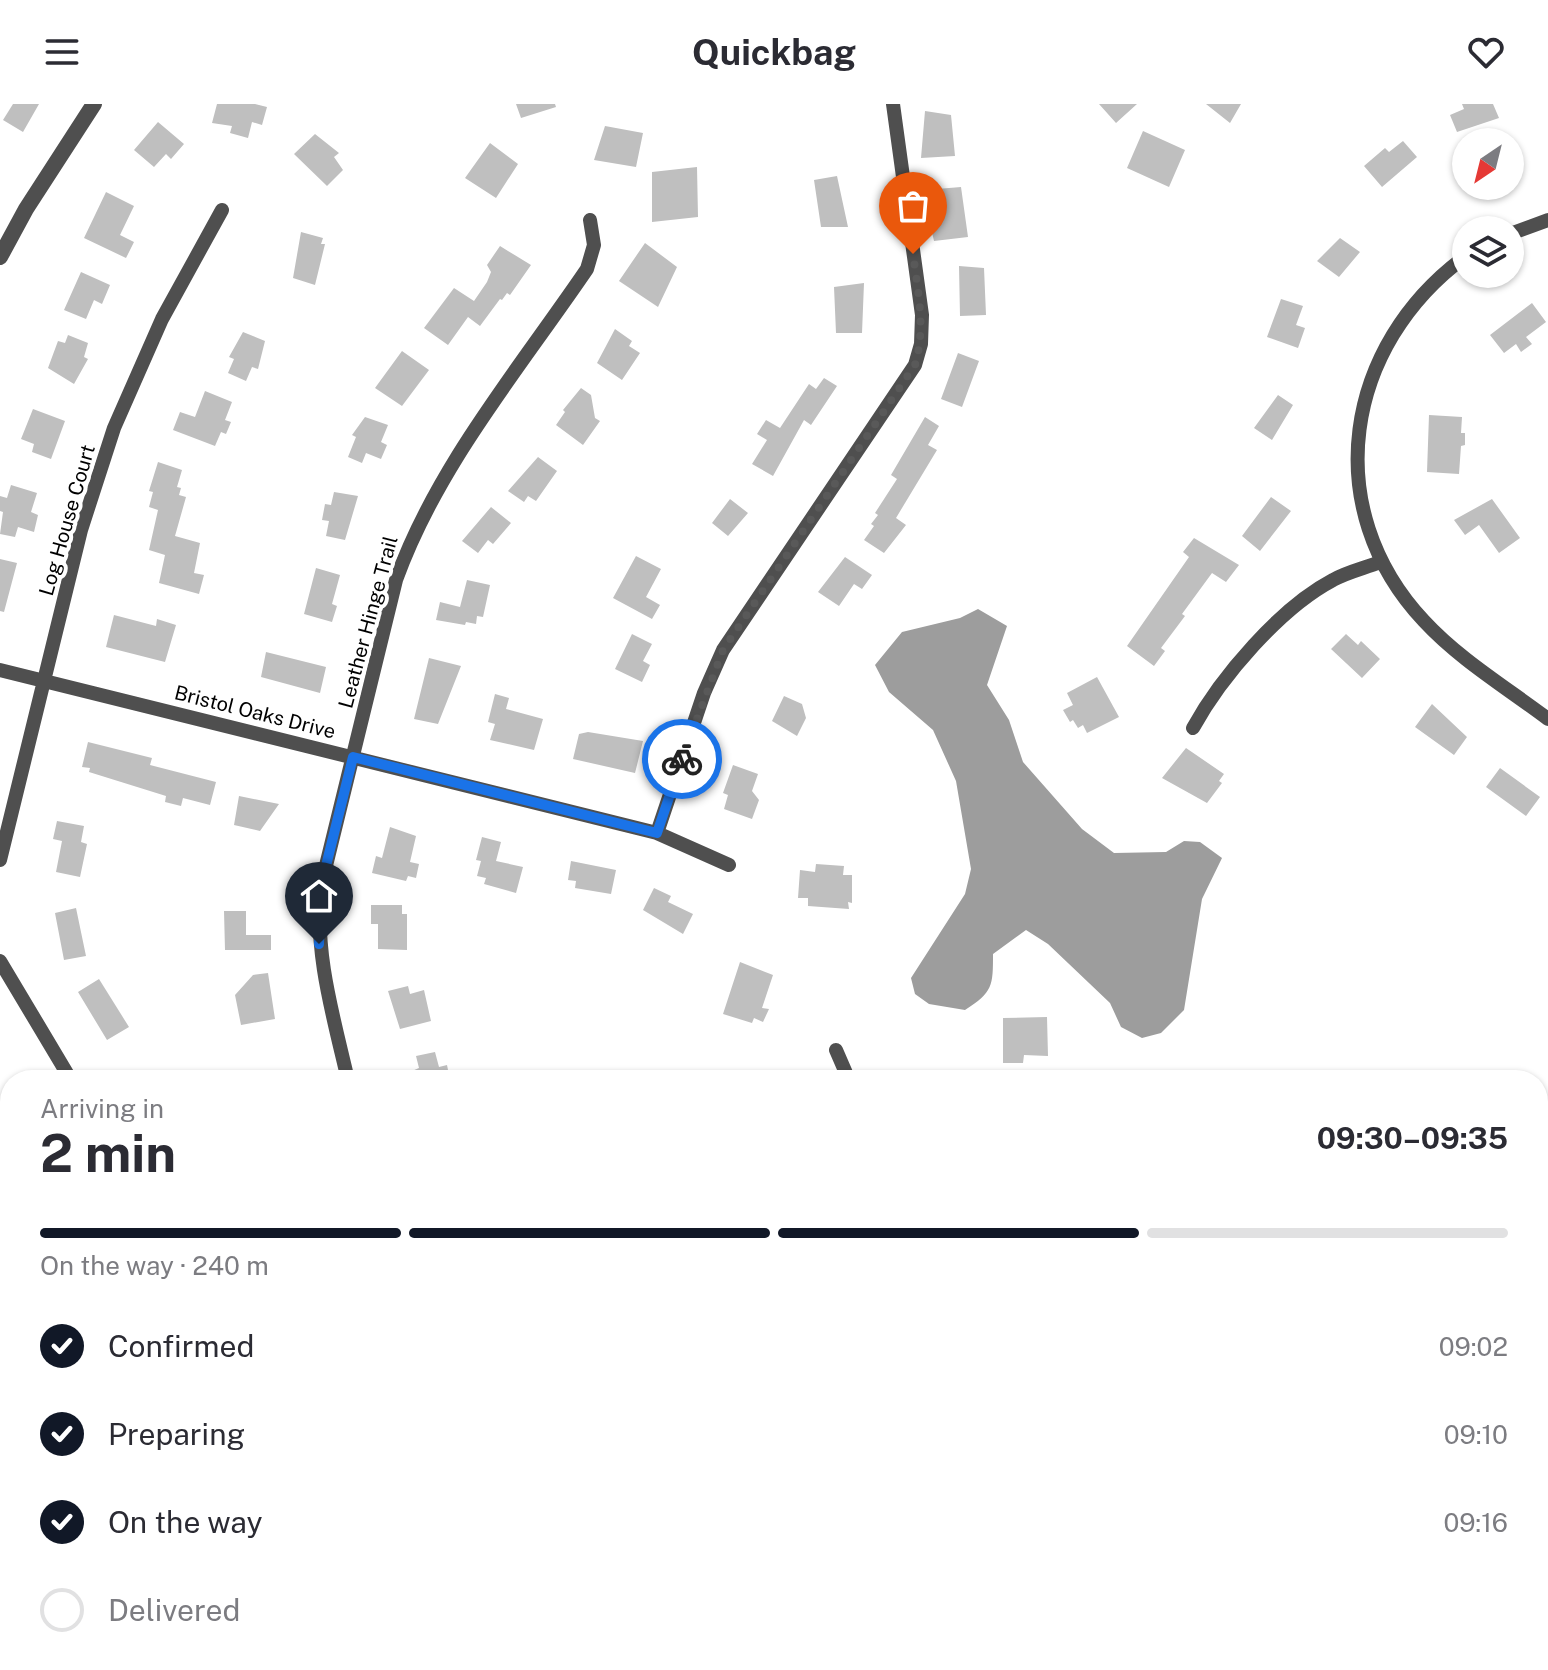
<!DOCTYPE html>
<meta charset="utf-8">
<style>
body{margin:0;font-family:"Public Sans",sans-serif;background:#f2f2f3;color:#2b2b33;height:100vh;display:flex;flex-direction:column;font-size:30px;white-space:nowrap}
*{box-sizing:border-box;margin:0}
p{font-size:26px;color:#7c7c81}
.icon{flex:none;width:44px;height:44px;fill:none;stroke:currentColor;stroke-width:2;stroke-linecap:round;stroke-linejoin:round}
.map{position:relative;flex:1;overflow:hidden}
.sheet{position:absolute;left:0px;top:966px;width:1548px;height:600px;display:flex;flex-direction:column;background:#fff;border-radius:32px 32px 0 0;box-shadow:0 2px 6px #0004}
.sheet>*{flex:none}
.needle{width:52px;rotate:215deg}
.tools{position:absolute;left:1452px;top:24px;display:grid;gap:16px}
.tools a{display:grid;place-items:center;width:72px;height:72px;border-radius:50%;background:#fff;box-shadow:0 2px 6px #0004;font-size:40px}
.pin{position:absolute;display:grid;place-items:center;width:68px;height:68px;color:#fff;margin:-82px -34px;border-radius:50% 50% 50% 0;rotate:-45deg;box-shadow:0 0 8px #0007}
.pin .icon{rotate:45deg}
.courier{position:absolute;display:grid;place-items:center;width:80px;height:80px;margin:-40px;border:6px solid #1a73e8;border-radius:50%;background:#fff;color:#222;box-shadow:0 2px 10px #0007}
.overview em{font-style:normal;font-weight:700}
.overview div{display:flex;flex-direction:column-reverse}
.overview{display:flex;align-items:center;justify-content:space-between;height:136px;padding:0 40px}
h1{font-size:52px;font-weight:700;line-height:60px}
.bar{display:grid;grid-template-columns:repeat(4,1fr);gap:12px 8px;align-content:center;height:96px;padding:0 40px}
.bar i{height:10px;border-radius:6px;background:#e1e1e2}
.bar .on{background:#111827}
.bar p{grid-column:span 4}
ol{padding:0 40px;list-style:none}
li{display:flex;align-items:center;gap:24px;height:88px}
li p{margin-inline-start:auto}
li .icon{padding:8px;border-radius:50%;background:#111827;color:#fff;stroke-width:4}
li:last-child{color:#7c7c81}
li i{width:44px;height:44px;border:4px solid #e1e1e2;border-radius:50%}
header{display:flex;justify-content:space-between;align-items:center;height:104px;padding:0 40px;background:#fff;font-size:36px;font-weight:700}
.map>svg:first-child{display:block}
.water{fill:#9d9d9d}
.building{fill:#bfbfbf}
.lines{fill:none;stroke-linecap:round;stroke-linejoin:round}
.minor{stroke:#4f4f4f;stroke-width:14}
.tertiary{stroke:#4f4f4f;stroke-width:16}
.secondary{stroke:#1c1c1c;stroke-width:16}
.done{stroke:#595959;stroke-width:8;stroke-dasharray:0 14.4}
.route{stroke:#1a73e8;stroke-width:10}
.labels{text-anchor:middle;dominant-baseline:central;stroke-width:8;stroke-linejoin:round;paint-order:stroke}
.street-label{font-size:20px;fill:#000;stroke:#fff}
</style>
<header><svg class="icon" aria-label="menu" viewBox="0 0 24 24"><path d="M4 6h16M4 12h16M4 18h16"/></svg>Quickbag<svg class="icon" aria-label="heart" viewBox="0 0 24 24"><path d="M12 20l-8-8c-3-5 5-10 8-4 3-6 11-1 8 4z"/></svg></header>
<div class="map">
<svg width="1548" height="1566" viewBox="0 0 1548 1566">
<rect width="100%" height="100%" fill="#fff"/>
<!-- water -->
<path class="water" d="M978,505L1007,522L987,581L1009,616L1023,658L1082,725L1114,749L1166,748L1184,737L1200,738L1222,754L1202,795L1184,906L1161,929L1142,934L1121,923L1110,899L1048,840L1026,826L993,850C993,882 993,888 965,906L929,900L915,890L911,874L965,790L971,765L956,677L933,626L889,588L875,561L902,528L960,514Z"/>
<!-- building -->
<path class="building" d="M13,0H39L23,28L3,16Z
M217,0H255L267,3L262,21L252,18L248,34L230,29L232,22L212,19Z
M516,0H555L556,3L521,14Z
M1099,0H1137L1116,19Z
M1206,0H1241L1230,19Z
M1462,0H1493L1499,14L1457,28L1450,11L1464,5Z
M925,7L951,11L955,52L921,54Z
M158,18L184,40L171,55L166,50L154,63L134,46Z
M605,22L643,29L636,63L594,56Z
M1143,27L1185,46L1169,83L1127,64Z
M315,30L339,49L334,53L343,66L327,82L294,50Z
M1403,37L1417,53L1382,83L1364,62L1385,44L1389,48Z
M490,39L518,60L496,94L465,74Z
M697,63L698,113L652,118V68Z
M837,72L848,123H821L814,76Z
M961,83L968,133L934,137L928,111L942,107L937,85Z
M106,88L134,102L120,131L134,138L126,154L84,134Z
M301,128L323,134L321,140H325L315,181L293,174Z
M1340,134L1360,148L1339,173L1317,157Z
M645,139L677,163L658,203L619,177Z
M500,142L531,161L510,191L507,189L502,196L500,195L480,222L468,213L448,241L424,224L454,184L474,197L487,178L491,168L487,161Z
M959,162L984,164L986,211L960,212Z
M81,168L110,181L102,200L94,196L86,215L64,206Z
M864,179L862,229H836L834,183Z
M1281,195L1303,202L1296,221L1305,224L1298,244L1267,233Z
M1532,199L1546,218L1526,233L1532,240L1521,248L1516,240L1504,249L1490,231Z
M615,225L632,237L629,242L640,249L622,276L597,259Z
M243,228L265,237L258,265L252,263L246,277L228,269L234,255L229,253Z
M68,231L88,239L84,253L88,255L74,280L48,264L58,237L65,239Z
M402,247L429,266L402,302L375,284Z
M958,249L979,257L962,303L941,295Z
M824,274L837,282L811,321L804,316L773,372L752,360L767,336L757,330L766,316L780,324L809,280L816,285Z
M581,284L591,291L595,314L600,317L583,341L556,321L565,308L563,306Z
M205,287L232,298L225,316L231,318L226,330L221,328L215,342L173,326L180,308L195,313Z
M1278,291L1293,301L1272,336L1254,324Z
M33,305L65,317L51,355L32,348L34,340L21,335Z
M1429,311L1462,313L1461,329H1465V341L1461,342L1459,370L1427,368Z
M365,313L388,321L381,338L387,341L381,355L366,349L362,359L348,353L356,333L352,331Z
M925,313L939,322L928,341L937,346L896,414L906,421L884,449L864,436L874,422L871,420L878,411L875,409L897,375L891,371Z
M538,353L557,367L536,397L528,392L524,398L508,387Z
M158,358L182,366L177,383L181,384L179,391L186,393L175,432L200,439L194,469L204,471L199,490L159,479L165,451L149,446L158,406L149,403L153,388L149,387Z
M11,381L37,389L31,408L38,411L34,428L18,423L15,433L0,430L3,408L0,407V392L7,394Z
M334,388L358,392L345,436L326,432L329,417L322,416L325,400L331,401Z
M1271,393L1291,407L1260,447L1242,432Z
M730,395L748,409L728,432L712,419Z
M1492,395L1520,434L1499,449L1479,421L1465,431L1454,416Z
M491,403L511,419L493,440L488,436L478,449L462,437Z
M1194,434L1239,461L1226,478L1212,469L1182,510L1185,512L1161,544L1165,547L1154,562L1127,542L1189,453L1183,448Z
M636,452L661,465L646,493L660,501L652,515L613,494Z
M845,453L872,471L862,485L854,480L839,502L818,488Z
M0,455L17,459L4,508L0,507Z
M316,464L340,471L332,500L337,502L332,518L304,510Z
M467,476L490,481L483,513L477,512L476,520L466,518L465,521L436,516L440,498L460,503Z
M114,511L156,522L157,515L176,521L165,558L106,543Z
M632,530L652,540L643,557L650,561L642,578L615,565Z
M1346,530L1358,541L1361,537L1380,555L1362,574L1331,545Z
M266,548L326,563L320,589L261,573Z
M429,554L461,562L438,620L414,615Z
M1097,573L1119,613L1087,629L1083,621L1078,624L1073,616L1070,618L1063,606L1073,601L1067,589Z
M495,590L509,594L506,605L543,615L534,646L490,636L495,620L488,618Z
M784,592L802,600L806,614L797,632L772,617Z
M1432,600L1467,633L1454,651L1415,623Z
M588,628L643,637L635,669L573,655L579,630Z
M88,638L152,654L150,661L216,678L210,701L183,694L181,702L165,698L166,692L89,668L90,664L82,663Z
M1186,644L1224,670L1219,677L1222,679L1207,699L1162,674Z
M733,661L758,670L752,687L759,696L752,715L724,705L728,691L723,689Z
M1500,664L1540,693L1526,712L1486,683Z
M239,692L279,700L260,727L234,721Z
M57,717L84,722L81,738L87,740L80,773L56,768L62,737L53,735Z
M390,723L416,732L410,758L419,760L416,774L408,772L406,777L372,769L376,752L382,754Z
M482,733L501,738L496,757L523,763L516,789L484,780L486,774L477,772L481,757L476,756Z
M571,757L616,766L611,790L575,784L576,777L568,776Z
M816,760L844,762L843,771H852V799L848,798L849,805L808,802V794H798L800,766L815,768Z
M654,784L671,792L668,798L693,810L683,830L643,806Z
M371,801H402V810H407V846L378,845V820H371Z
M76,804L86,852L64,856L55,809Z
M224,807H246V831H271V846H225Z
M740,858L773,871L762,904L769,905L763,918L754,914L752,919L723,910Z
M268,869L275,915L241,921L235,891L253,871Z
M99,875L129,923L107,936L78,888Z
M408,882L410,890L424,886L431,917L400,925L388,887Z
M1047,913L1048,952L1024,951L1023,959H1003V914Z
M435,948L439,963L447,961L450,976H405V970L419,964L416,952Z"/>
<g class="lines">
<!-- minor -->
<path class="minor" d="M1510,130L1548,116
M1466,152C1344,241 1318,404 1424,517C1459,555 1507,584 1548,615
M0,566L657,729L729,761
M1193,624C1221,573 1280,504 1333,476C1347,468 1365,464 1380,458
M657,729L704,589L723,546L915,261L921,240L922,211L893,0
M0,756L81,426L114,324L162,215L222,106
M0,857L71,976
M836,946L849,976
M348,976C333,911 314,849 321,782L396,476C437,362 519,265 587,165L594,141L590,116
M1538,1371L1548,1373
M1084,1566L1086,1556"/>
<!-- tertiary -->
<path class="tertiary" d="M0,153L26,105L94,0"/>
<!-- secondary -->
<path class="secondary" d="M0,1319L10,1337
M134,1556L140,1566"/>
</g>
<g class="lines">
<!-- done -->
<path class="done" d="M682,655L723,546L915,261C926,224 918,188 913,150"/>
<!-- route -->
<path class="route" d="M319,840L321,782L353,653L657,729L682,655"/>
</g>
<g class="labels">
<!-- street labels -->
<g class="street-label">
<text transform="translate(67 416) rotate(-74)">Log House Court</text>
<text transform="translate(368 518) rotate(-75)">Leather Hinge Trail</text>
<text transform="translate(255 608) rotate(14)">Bristol Oaks Drive</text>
</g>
</g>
</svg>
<div class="tools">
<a><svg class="needle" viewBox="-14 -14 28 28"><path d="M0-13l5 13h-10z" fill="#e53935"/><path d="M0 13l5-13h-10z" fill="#7c7c81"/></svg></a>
<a><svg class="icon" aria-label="layers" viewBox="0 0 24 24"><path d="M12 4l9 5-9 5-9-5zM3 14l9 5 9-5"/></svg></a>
</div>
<div class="pin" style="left:913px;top:150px;background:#ea580c"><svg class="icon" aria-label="bag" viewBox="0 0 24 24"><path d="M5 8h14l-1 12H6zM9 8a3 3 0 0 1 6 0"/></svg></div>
<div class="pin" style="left:319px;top:840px;background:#1f2937"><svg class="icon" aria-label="home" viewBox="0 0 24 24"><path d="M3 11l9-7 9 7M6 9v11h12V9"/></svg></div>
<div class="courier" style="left:682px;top:655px"><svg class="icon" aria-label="bike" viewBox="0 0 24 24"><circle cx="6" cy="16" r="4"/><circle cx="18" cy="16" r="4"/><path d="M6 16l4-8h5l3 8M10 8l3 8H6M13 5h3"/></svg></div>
<section class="sheet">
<div class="overview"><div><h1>2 min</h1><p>Arriving in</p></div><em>09:30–09:35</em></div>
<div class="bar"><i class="on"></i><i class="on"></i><i class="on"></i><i></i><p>On the way · 240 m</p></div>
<ol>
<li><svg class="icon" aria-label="check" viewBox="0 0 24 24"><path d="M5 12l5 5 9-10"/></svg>Confirmed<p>09:02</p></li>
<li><svg class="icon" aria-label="check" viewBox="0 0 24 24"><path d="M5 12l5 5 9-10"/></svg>Preparing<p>09:10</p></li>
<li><svg class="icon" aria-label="check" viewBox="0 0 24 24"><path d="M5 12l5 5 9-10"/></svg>On the way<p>09:16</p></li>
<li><i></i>Delivered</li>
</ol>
</section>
</div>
